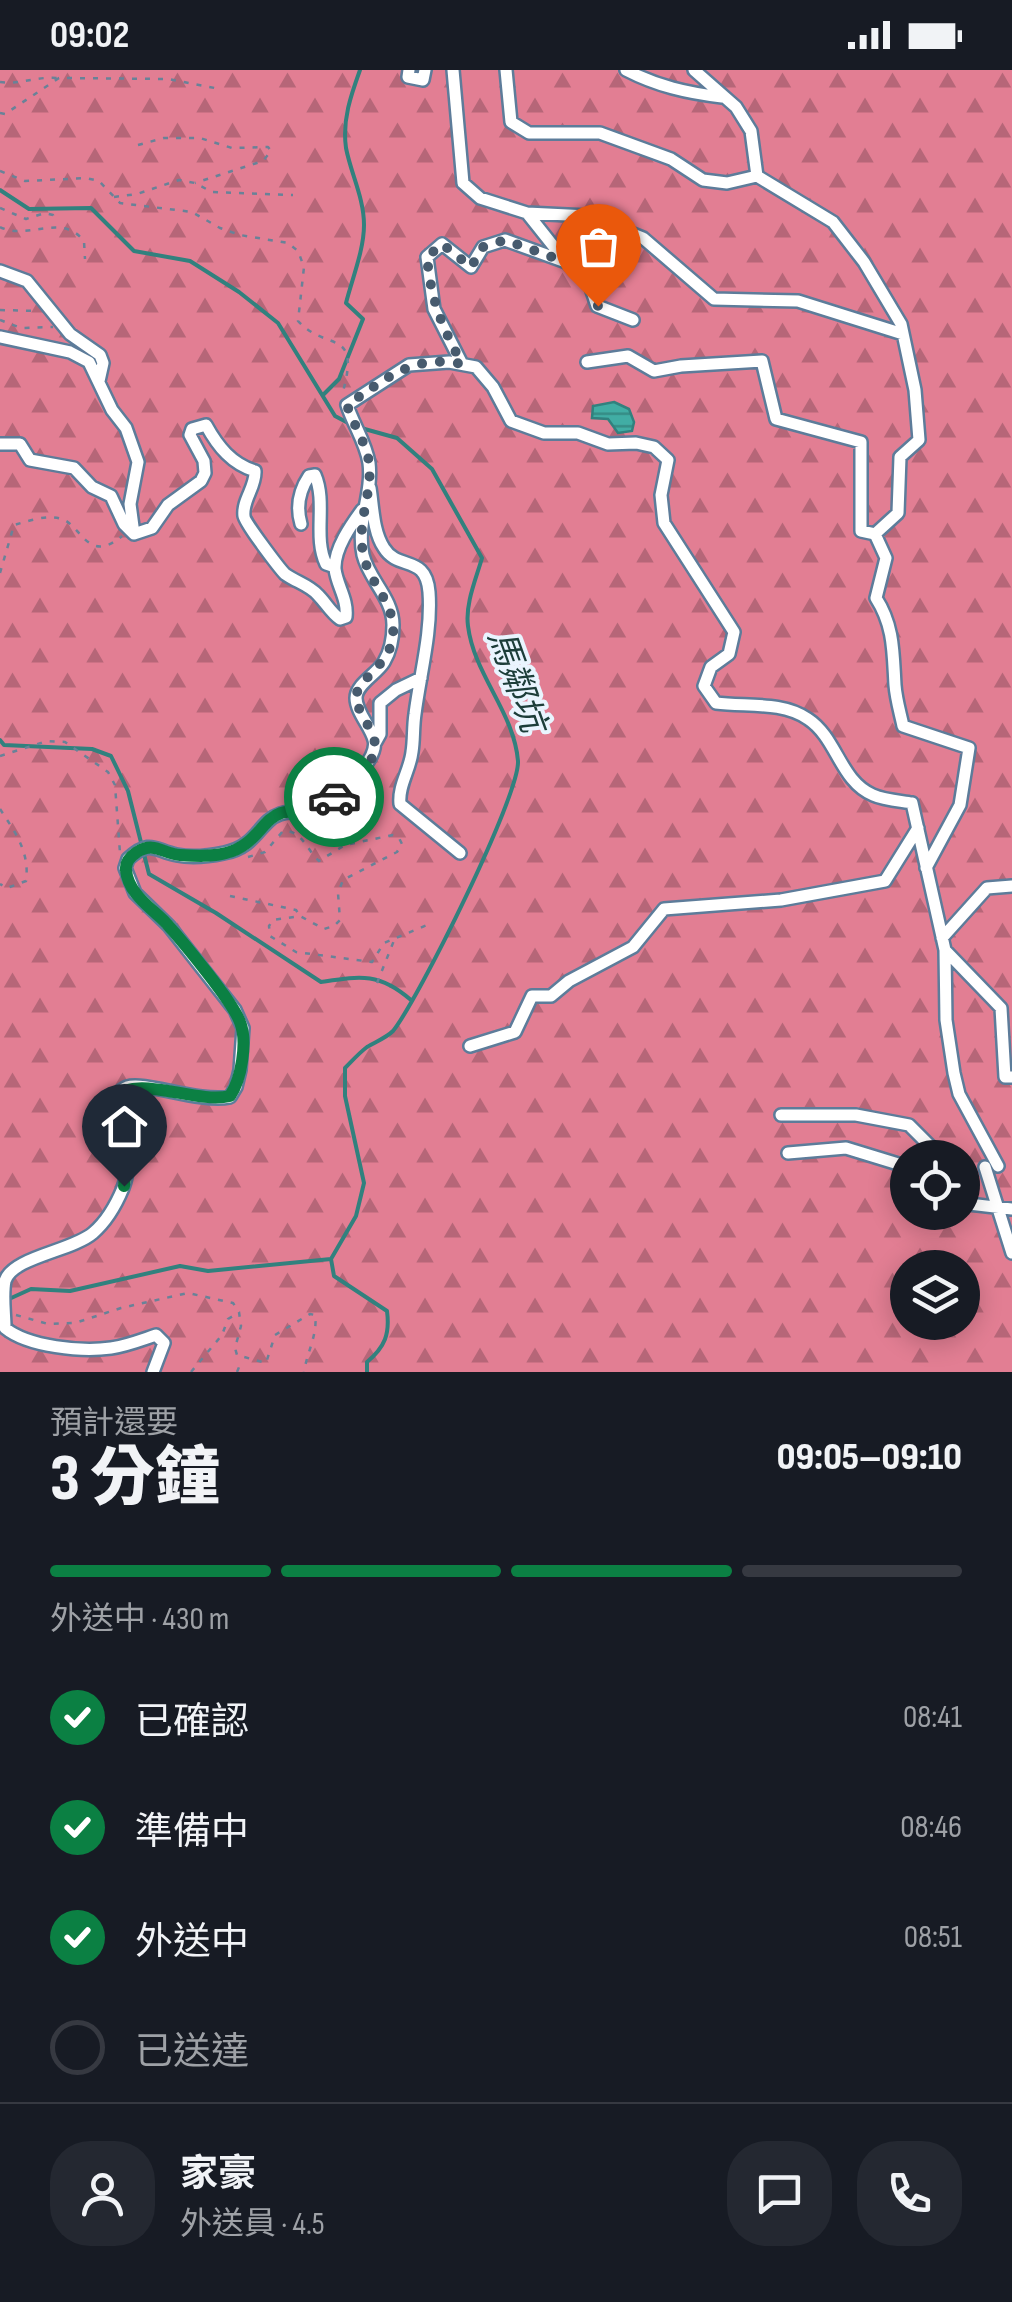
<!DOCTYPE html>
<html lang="zh-TW">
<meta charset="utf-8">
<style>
body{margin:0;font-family:"Sofia Sans Condensed","Noto Sans TC",sans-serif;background:#242831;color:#f1f3f6;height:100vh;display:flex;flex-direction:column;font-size:38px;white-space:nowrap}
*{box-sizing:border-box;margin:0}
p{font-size:32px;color:#9ea1a6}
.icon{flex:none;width:55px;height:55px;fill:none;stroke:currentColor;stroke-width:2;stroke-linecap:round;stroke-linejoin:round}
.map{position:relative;height:1302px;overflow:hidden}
.drawer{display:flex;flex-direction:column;background:#171b24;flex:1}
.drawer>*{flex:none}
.buttons{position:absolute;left:890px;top:1070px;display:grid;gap:20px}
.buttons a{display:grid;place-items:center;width:90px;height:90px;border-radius:50%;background:#171b24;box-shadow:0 5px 25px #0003;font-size:50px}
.pin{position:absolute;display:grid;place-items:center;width:85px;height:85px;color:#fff;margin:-102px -42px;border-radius:50% 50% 50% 0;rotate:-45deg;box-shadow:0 0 10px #0007}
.pin .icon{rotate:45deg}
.courier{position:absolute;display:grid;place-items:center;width:100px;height:100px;margin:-50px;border:8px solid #0b8043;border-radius:50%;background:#fff;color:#222;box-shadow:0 2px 12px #0007}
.head em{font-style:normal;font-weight:800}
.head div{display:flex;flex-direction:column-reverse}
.head{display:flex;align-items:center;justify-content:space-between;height:170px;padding:0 50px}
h1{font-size:65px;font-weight:800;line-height:75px}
.bar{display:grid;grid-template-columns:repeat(4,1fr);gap:15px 10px;align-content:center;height:120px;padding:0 50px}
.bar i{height:12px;border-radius:8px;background:#363941}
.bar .active{background:#0b8043}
.bar p{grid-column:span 4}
.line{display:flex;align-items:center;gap:25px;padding:0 50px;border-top:2px solid #363941}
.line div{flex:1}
.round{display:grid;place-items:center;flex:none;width:105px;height:105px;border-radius:40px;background:#242831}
ol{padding:0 50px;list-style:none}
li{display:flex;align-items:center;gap:30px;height:110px}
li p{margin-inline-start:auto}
li .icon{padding:10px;border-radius:50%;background:#0b8043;color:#fff;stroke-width:4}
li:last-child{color:#9ea1a6}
li i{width:55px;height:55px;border:5px solid #363941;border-radius:50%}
.status{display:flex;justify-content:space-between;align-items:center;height:70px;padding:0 50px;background:#171b24;direction:ltr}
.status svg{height:28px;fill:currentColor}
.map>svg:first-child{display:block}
.forest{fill:url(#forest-firs);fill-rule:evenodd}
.water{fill:url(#water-rules);stroke:#31817e;stroke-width:2.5}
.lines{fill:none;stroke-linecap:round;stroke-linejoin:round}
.stream{stroke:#31817e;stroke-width:4}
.minor-casing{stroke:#5d7c9a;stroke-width:16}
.path{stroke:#698298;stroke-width:2.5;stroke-dasharray:5 8;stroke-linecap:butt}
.minor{stroke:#fff;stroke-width:11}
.done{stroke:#475b6e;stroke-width:10;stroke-dasharray:0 18}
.route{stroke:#0b8043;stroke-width:12}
.labels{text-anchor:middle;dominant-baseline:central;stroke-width:8;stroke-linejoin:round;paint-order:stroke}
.water-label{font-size:35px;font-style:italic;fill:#1c3d39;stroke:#e9f4fe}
</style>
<div class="status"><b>09:02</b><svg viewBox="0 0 49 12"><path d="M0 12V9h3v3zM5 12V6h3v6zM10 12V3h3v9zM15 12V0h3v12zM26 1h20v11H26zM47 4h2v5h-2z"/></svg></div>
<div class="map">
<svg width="1012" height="1302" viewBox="0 0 1012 1302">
<defs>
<pattern id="forest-firs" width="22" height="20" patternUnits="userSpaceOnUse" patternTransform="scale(2.5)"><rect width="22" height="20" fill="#e27e93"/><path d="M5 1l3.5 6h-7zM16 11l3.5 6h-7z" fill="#b66678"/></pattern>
<pattern id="water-rules" width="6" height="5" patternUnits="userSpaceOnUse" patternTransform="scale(2.5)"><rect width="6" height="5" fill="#41ada4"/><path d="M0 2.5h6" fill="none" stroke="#358c85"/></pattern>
</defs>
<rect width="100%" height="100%" fill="#b4d6f6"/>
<!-- forest -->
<path class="forest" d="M0,0H1012V1302H0ZM908,1088H962V1142H908ZM908,1198H962V1252H908Z"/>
<!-- water -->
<path class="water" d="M614,332L629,339L634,352L632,361L618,363L608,349L592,348L593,336Z"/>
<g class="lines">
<!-- stream -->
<path class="stream" d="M0,120L29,139L91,138L134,181L190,191L239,222L278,253L335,346L352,355
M323,325L339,309L363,249L346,233C352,209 364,180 364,155C364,128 351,104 346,78C342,50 351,25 360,0
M361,358L397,368L432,399L482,488C476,509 465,534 468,556C474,605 514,642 518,691C520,725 418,930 393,961C386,968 375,972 367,977C359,983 352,991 345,998V1026L364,1113L356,1146L331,1189L334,1206L387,1241C390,1264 385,1277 367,1292V1302
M0,670L4,675L92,679L111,686L128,721L149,804L216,843L321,912C360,906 379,902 411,930
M9,1229L31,1219L70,1221L180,1196L208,1201L331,1189"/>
<!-- minor casing -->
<g class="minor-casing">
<path id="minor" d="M409,0L408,7L423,10L425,0
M453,0L463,113L480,128L527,143L588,146L643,168L714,229L798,231L903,264
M506,0L511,52L529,63H600L671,89L703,110L727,113L757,106
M626,0C657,16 687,23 722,27
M694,0L736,37L751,61L757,106L833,152L864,192L901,254L915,320L919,370L900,387L898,443L875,464L886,488L876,528C894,556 893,582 895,615C896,629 900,642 903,656L969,678L960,735L926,798
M527,143L566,192L589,212L597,236L633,250
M0,201L27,211L70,264L100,285L103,293L99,311
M0,267L70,282L89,292L112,340L126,358L138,392L130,434L134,464L152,458L168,435L201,411L205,403L204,391L190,365L192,359L206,355C218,377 232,394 255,401C256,417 242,430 244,446C244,452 280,499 285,504C296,512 309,515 318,525C326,533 331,543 340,549L346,547C348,529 337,516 335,499C334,479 351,455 362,440
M587,292L628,286L654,301L681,296L762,291L776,349L861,372V461L875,464
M462,294L434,239L427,187L442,174L471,197L483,177L505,170L566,192
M0,374H20L30,390L74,398L92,417L111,426L124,454L134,464
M370,418C373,436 373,462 384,478C398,501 426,484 429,522C432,563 420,604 415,644C413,657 414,670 412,682C410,700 398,716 400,734L460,783
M301,454C296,437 299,421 309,406L315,405C327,433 313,467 326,494L335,497
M375,673L380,664V633L396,620L421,608
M942,868L987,818L1012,816
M945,880L1001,938L1005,1007H1012
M470,976L515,962L532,926H551L569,911L633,877L664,839L781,830L885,811L918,758
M781,1045H856L909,1055L935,1081L958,1088
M788,1083L846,1078L908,1097
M985,1097L1012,1183
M962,1126L969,1134L1012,1139
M153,1302L164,1273L156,1265C141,1270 126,1276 111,1278C82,1282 28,1277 5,1258C5,1244 2,1225 5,1211C12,1187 72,1181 93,1163C107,1151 116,1135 123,1118C137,1081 112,1060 114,1027C118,1023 122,1019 127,1017C145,1011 199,1033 230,1027L236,1017L240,1000L243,958L235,940L169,856L135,823L125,798L128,789C151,768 155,781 177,785C191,788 210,786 224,783C257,777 259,751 280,744C292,740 307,742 319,741C334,727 380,692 374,670C371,657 356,642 356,628C356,614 377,604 384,592C390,582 393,567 393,555C393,528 369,510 363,485C356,453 373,424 369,393C366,373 353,354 347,335L409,295L449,292L476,297L493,317L511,351L544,363H578L608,374L636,373L654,377L668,390L661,425L664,453L734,562L729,584L711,597L704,616L716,633C746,637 782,631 808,649C837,668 840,711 873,725C884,730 900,731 912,733L945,880L946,950L954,1003L959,1024L998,1096"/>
</g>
<!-- path -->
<path class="path" d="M0,12C20,15 37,6 58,8
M0,43L5,44L59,8L168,9L220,19
M138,75L164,68H200L232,78L268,77L271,81L263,91L195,113
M0,101L25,111L86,108L99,111L120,133L192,142L220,158L240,165L288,173L298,181L304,197L298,251C327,283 362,256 342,325
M114,127L137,124L179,110L195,113L212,122L293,125
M0,138L26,149L45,143L53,145V152
M0,157C28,171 61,142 84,171L85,189
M0,240L37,241
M0,250L21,258L53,257
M0,503L14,455C29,451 47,444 62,449C81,455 88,495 122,466
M0,686L47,671L65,672L108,702L115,715L120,783
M0,739C15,762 30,782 26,811L7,818L0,814
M248,787L265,782L283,761C302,760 306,779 319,791L345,775L393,765L399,768L402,774L397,782L343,810L338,823L340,850L334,856L324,859L300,846L273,850L269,856L270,866L296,882L372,892L384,873L427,855
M230,826L296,840L299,845
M377,913L395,868
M16,1245L48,1254L75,1253L121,1238L188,1223L233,1233L239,1242L241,1256L235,1278L237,1285L266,1293L275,1265L310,1244L315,1245C318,1264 307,1282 304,1302
M191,1302L222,1265L228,1249L238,1243
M237,1302L242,1290"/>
<!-- minor -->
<use href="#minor" class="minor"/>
</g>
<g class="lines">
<!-- done -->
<path class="done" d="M334,727C347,715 377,695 375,674C374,665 367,654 363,646C360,639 354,633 356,625C361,608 384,597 391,575C402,537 369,517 363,483C357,449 373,422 369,392C366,373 353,354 347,335C386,309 412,284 462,294C442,256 431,231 427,187L442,174L471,197L483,177L505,170L566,192L590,212L598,236"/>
<!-- route -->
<path class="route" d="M124,1116L128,1081L113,1041L114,1027C139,1004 194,1034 230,1026C241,1010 248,972 240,952C233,932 183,872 167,854C152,838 128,824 126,800C125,792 131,786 137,782C155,771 163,784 180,785C195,786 212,787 226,783C256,776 261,750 281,743C292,740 308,742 320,741L334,727"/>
</g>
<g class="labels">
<!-- water labels -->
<g class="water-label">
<text transform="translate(516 611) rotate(70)">馬鄰坑</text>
</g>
</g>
</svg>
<div class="buttons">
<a><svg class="icon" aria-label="locate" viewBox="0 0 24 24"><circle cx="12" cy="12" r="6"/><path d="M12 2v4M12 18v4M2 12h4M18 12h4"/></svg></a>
<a><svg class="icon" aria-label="layers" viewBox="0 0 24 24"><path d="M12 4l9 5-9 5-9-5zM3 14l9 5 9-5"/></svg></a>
</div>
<div class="pin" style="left:598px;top:236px;background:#ea580c"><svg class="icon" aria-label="bag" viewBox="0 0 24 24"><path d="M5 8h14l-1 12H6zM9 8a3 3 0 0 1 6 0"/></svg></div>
<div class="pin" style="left:124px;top:1116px;background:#1f2937"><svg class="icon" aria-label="home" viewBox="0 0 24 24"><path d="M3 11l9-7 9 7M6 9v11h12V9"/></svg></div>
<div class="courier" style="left:334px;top:727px"><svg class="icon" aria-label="car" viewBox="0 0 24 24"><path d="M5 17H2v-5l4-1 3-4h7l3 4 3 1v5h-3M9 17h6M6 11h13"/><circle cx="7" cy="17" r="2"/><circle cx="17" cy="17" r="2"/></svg></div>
</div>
<section class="drawer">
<div class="head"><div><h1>3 分鐘</h1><p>預計還要</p></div><em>09:05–09:10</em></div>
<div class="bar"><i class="active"></i><i class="active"></i><i class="active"></i><i></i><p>外送中 · 430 m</p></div>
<ol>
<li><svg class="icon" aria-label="check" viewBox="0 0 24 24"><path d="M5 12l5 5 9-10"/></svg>已確認<p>08:41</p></li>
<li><svg class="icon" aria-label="check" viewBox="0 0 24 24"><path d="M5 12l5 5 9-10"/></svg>準備中<p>08:46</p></li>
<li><svg class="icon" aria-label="check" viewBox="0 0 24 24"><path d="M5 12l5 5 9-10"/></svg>外送中<p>08:51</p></li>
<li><i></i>已送達</li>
</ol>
<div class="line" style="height:180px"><a class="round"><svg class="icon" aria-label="person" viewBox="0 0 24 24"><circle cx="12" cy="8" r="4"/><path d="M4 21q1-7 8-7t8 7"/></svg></a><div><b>家豪</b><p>外送員 · 4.5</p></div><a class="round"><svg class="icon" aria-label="chat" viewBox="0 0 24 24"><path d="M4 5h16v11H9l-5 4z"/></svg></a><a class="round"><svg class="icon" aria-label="phone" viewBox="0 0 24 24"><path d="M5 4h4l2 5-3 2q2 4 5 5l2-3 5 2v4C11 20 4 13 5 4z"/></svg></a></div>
</section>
